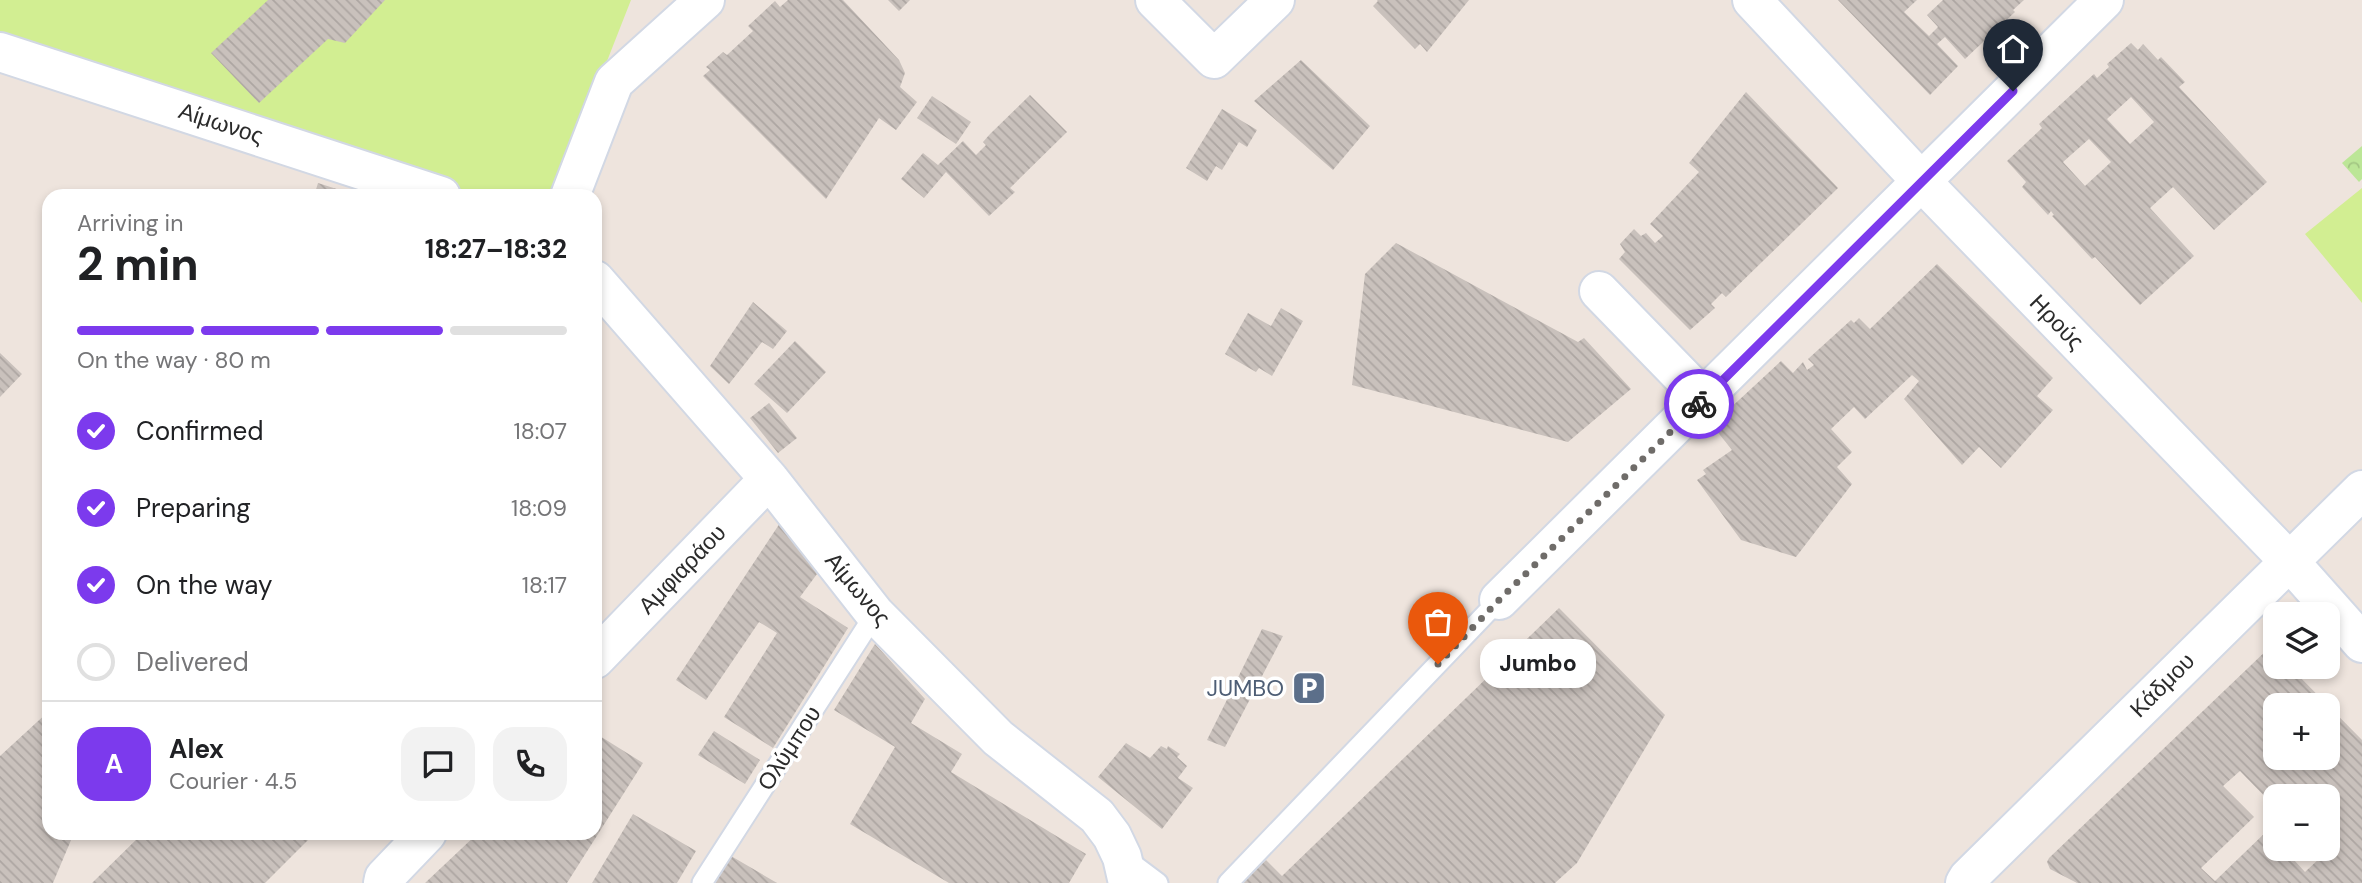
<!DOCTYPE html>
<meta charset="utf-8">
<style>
body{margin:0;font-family:"DM Sans",sans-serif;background:#f2f2f2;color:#202124;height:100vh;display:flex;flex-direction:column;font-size:26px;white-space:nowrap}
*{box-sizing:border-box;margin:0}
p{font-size:23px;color:#757577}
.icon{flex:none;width:38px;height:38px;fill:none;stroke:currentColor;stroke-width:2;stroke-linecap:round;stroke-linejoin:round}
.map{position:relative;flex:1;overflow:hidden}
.details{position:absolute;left:42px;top:189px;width:560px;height:651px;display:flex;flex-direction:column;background:#fff;border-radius:21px;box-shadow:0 4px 10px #0003}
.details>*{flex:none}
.tools{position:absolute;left:2263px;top:602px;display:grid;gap:14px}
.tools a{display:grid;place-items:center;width:77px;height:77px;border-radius:14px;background:#fff;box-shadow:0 4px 10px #0003;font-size:35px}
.pin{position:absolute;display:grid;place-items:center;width:60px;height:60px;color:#fff;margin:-72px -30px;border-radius:50% 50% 50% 0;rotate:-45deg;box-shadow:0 0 7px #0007}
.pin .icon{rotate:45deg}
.courier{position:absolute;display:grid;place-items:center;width:70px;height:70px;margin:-35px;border:5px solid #7c3aed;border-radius:50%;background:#fff;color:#222;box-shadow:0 2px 9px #0007}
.bubble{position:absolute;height:49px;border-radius:21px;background:#fff;box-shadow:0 4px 10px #0003;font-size:23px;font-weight:700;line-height:49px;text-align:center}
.summary em{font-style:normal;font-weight:700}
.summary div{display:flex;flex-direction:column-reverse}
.summary{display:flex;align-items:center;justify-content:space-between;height:119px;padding:0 35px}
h1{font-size:46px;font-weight:700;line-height:52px}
.bar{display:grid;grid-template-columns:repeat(4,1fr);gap:10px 7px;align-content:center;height:84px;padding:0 35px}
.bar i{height:9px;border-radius:5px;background:#e0e0e0}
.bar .current{background:#7c3aed}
.bar p{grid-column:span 4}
.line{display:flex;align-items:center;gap:18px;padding:0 35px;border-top:2px solid #e0e0e0}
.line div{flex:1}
.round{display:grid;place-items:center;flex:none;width:74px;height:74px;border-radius:21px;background:#f2f2f2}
ol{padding:0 35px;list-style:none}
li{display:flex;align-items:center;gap:21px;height:77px}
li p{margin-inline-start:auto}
li .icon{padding:7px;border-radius:50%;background:#7c3aed;color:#fff;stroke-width:4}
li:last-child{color:#757577}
li i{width:38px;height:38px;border:4px solid #e0e0e0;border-radius:50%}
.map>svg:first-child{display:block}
.park{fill:url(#park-crowns)}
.pitch{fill:#d2ee92}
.building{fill:url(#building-back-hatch);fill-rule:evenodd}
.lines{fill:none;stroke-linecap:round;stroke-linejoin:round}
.service-casing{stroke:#d2d8e4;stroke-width:23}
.minor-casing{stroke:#d2d8e4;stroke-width:42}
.service{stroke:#fff;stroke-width:19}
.minor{stroke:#fff;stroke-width:38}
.done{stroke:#6f6c69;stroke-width:7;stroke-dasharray:0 12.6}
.route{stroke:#7c3aed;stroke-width:9}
.labels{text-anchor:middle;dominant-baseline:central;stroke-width:7;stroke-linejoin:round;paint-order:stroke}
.street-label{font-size:23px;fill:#2b2b2b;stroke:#fff}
.service-label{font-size:23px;fill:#4e5e75;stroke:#fff;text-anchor:end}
</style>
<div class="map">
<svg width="2362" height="883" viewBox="0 0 2362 883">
<defs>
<pattern id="park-crowns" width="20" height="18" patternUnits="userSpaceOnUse" patternTransform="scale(1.75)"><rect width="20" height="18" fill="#bce697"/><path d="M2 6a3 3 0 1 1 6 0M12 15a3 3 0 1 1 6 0" fill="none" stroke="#a2c582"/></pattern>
<pattern id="building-back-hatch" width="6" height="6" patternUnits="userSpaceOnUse" patternTransform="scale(1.75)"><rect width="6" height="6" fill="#c9c1bc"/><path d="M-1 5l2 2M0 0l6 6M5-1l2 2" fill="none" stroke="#ada6a2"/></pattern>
</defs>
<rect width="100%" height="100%" fill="#eee4dd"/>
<!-- park -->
<path class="park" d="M2362,146V179L2359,182L2342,163Z"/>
<!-- pitch -->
<path class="pitch" d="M0,0H631L554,196H479L382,169L0,37Z
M2362,188V303L2305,234Z"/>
<!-- building -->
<path class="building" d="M268,0H385L345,43L328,39L259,103L211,53Z
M788,0H843L899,60L905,73L900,87L917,102L896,130L879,118L826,199L703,76L710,70L706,67L723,52L727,55L753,31L748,26L775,1L780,7Z
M888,0H910L899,11Z
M1377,0H1469L1427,52L1420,44L1415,49L1373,6L1378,1Z
M1838,0H1917L1904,12L1929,36L1938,27L1927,15L1943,0H2024L2013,10L2015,12L1965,59L1945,37L1937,44L1958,66L1930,95Z
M2131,43L2138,50L2143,44L2158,60L2161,57L2185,82L2179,87L2267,182L2214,230L2173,187L2150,208L2194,256L2140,305L2095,257L2092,259L2052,216L2054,215L2051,211L2048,215L2022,187L2026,182L2007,161L2042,128L2039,124L2094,74L2097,78L2109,67L2107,64ZM2131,97L2154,122L2130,144L2107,119ZM2089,139L2111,162L2085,186L2063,162Z
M1301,60L1370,126L1333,170L1254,101Z
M1746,92L1838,188L1726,297L1722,293L1711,304L1715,308L1690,330L1619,259L1625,252L1620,244L1634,229L1641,236L1646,233L1655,243L1663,236L1650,224L1699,172L1689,163Z
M1030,95L1067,132L1010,188L1015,192L989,216L946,172L924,198L901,179L923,153L938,165L963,141L976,155L986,145L983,142L990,134Z
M932,96L971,122L956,144L917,118Z
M1222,109L1257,130L1247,147L1239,142L1222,170L1216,166L1207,181L1186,168Z
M318,183L355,195V196H314Z
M1396,243L1578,342L1584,338L1631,389L1568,442L1352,385L1365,274Z
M1937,264L2053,378L2037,396L2053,410L2001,468L1979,447L1962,465L1904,399L1919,381L1912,375L1865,419L1854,407L1831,429L1852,452L1837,467L1852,484L1796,557L1741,540L1697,480L1706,474L1703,470L1732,450L1712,425L1781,361L1793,373L1803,362L1807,370L1814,365L1808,359L1851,320L1854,323L1859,318L1870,329Z
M753,302L787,331L773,349L762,342L729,384L710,366Z
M1281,308L1303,321L1272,376L1259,368L1256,372L1225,354L1248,313L1271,326Z
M795,341L826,372L787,413L754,384Z
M0,353L22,374L0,397Z
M769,403L797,438L778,453L750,418Z
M780,523L817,574L800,597L848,628L773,748L724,717L777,633L759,622L706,700L676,680Z
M1559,608L1665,715L1577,863L1555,883H1242L1266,860L1282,876Z
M1262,629L1283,636L1225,747L1207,740Z
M875,644L925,699L911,723L962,754L951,772L1086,854L1069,883H949L850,824L895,747L834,710Z
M2270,647L2275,652V667H2290L2362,740V883H2077L2050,869L2047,862L2049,858ZM2275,705H2328V758H2275ZM2240,771L2275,807V796H2328V849H2315L2322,856L2305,872L2284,849H2275V840L2267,831L2215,881L2201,868L2254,817L2223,786Z
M49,711V833H74L53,883H0V756Z
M714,731L760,760L745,784L698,755Z
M595,733L643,763L567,883H425L478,833H595Z
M1126,743L1150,758L1161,746L1167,749L1168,746L1180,754L1177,757L1187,766L1178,778L1193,788L1162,829L1098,777Z
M633,814L696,851L677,883H592Z
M143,833H315L265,883H92Z
M731,856L777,883H715Z"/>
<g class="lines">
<!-- service casing -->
<g class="service-casing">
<path id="service" d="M1126,859L1158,883
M702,883L875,614
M1228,883L1499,600"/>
</g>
<!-- minor casing -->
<g class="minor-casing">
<path id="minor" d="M1155,0L1214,59L1275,0
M1752,0L1922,182L2290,562L2362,643
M0,52L441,196
M570,196L614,82L705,0
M595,280L769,479L875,614L998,738L1097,816L1112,836L1122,857L1128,883
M1599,291L1704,399
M1499,600L2104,0
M595,659L769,479
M383,883L384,878L427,833
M1965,883L1968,878L2362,490"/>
</g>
<!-- service -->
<use href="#service" class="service"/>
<!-- minor -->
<use href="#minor" class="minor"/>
</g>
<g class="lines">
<!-- done -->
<path class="done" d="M1438,664L1499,600L1699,404"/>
<!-- route -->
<path class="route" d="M1699,404L2013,91"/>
</g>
<!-- icons -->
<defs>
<g id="parking-square" transform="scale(1.75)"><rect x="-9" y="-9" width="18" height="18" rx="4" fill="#5c6f8a" stroke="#fff"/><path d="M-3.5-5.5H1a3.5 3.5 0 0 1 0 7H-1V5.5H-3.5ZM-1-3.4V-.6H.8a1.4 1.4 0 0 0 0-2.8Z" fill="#fff"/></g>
</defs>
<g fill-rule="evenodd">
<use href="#parking-square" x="1309" y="688"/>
</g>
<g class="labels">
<!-- street labels -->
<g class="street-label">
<text transform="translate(221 123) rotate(18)">Αίμωνος</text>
<text transform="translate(2057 322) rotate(46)">Ηρούς</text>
<text transform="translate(682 569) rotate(-46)">Αμφιαράου</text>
<text transform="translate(858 589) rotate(50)">Αίμωνος</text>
<text transform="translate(2162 685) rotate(-45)">Κάδμου</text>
<text transform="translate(789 748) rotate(-57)">Ολύμπου</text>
</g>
<!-- service labels -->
<g class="service-label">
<text x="1284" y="688">JUMBO</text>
</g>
</g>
</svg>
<div class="tools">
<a><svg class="icon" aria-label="layers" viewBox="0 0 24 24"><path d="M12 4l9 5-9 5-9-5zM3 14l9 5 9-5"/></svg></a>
<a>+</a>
<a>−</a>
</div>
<div class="pin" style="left:1438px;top:664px;background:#ea580c"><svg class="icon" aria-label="bag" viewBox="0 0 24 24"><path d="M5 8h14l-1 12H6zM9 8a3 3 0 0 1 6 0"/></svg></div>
<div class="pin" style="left:2013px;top:91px;background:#1f2937"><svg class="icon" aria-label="home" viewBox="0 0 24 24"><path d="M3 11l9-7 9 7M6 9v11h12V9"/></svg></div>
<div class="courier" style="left:1699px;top:404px"><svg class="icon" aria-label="bike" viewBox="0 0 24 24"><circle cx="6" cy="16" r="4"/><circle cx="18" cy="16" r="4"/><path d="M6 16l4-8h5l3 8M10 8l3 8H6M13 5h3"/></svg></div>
<div class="bubble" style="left:1480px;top:639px;width:116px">Jumbo</div>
<section class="details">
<div class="summary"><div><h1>2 min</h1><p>Arriving in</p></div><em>18:27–18:32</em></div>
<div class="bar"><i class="current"></i><i class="current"></i><i class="current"></i><i></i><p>On the way · 80 m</p></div>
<ol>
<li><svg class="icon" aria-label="check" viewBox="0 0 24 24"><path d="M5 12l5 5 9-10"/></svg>Confirmed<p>18:07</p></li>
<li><svg class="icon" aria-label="check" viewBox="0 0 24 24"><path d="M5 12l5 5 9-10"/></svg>Preparing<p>18:09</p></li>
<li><svg class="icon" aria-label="check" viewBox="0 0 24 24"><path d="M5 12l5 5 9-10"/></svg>On the way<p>18:17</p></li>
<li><i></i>Delivered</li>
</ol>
<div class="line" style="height:126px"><b class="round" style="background:#7c3aed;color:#fff">A</b><div><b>Alex</b><p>Courier · 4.5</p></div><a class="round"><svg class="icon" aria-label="chat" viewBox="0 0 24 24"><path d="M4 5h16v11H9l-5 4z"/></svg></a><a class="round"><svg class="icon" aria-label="phone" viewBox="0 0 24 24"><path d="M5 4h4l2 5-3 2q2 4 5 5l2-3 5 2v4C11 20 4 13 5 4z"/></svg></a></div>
</section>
</div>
